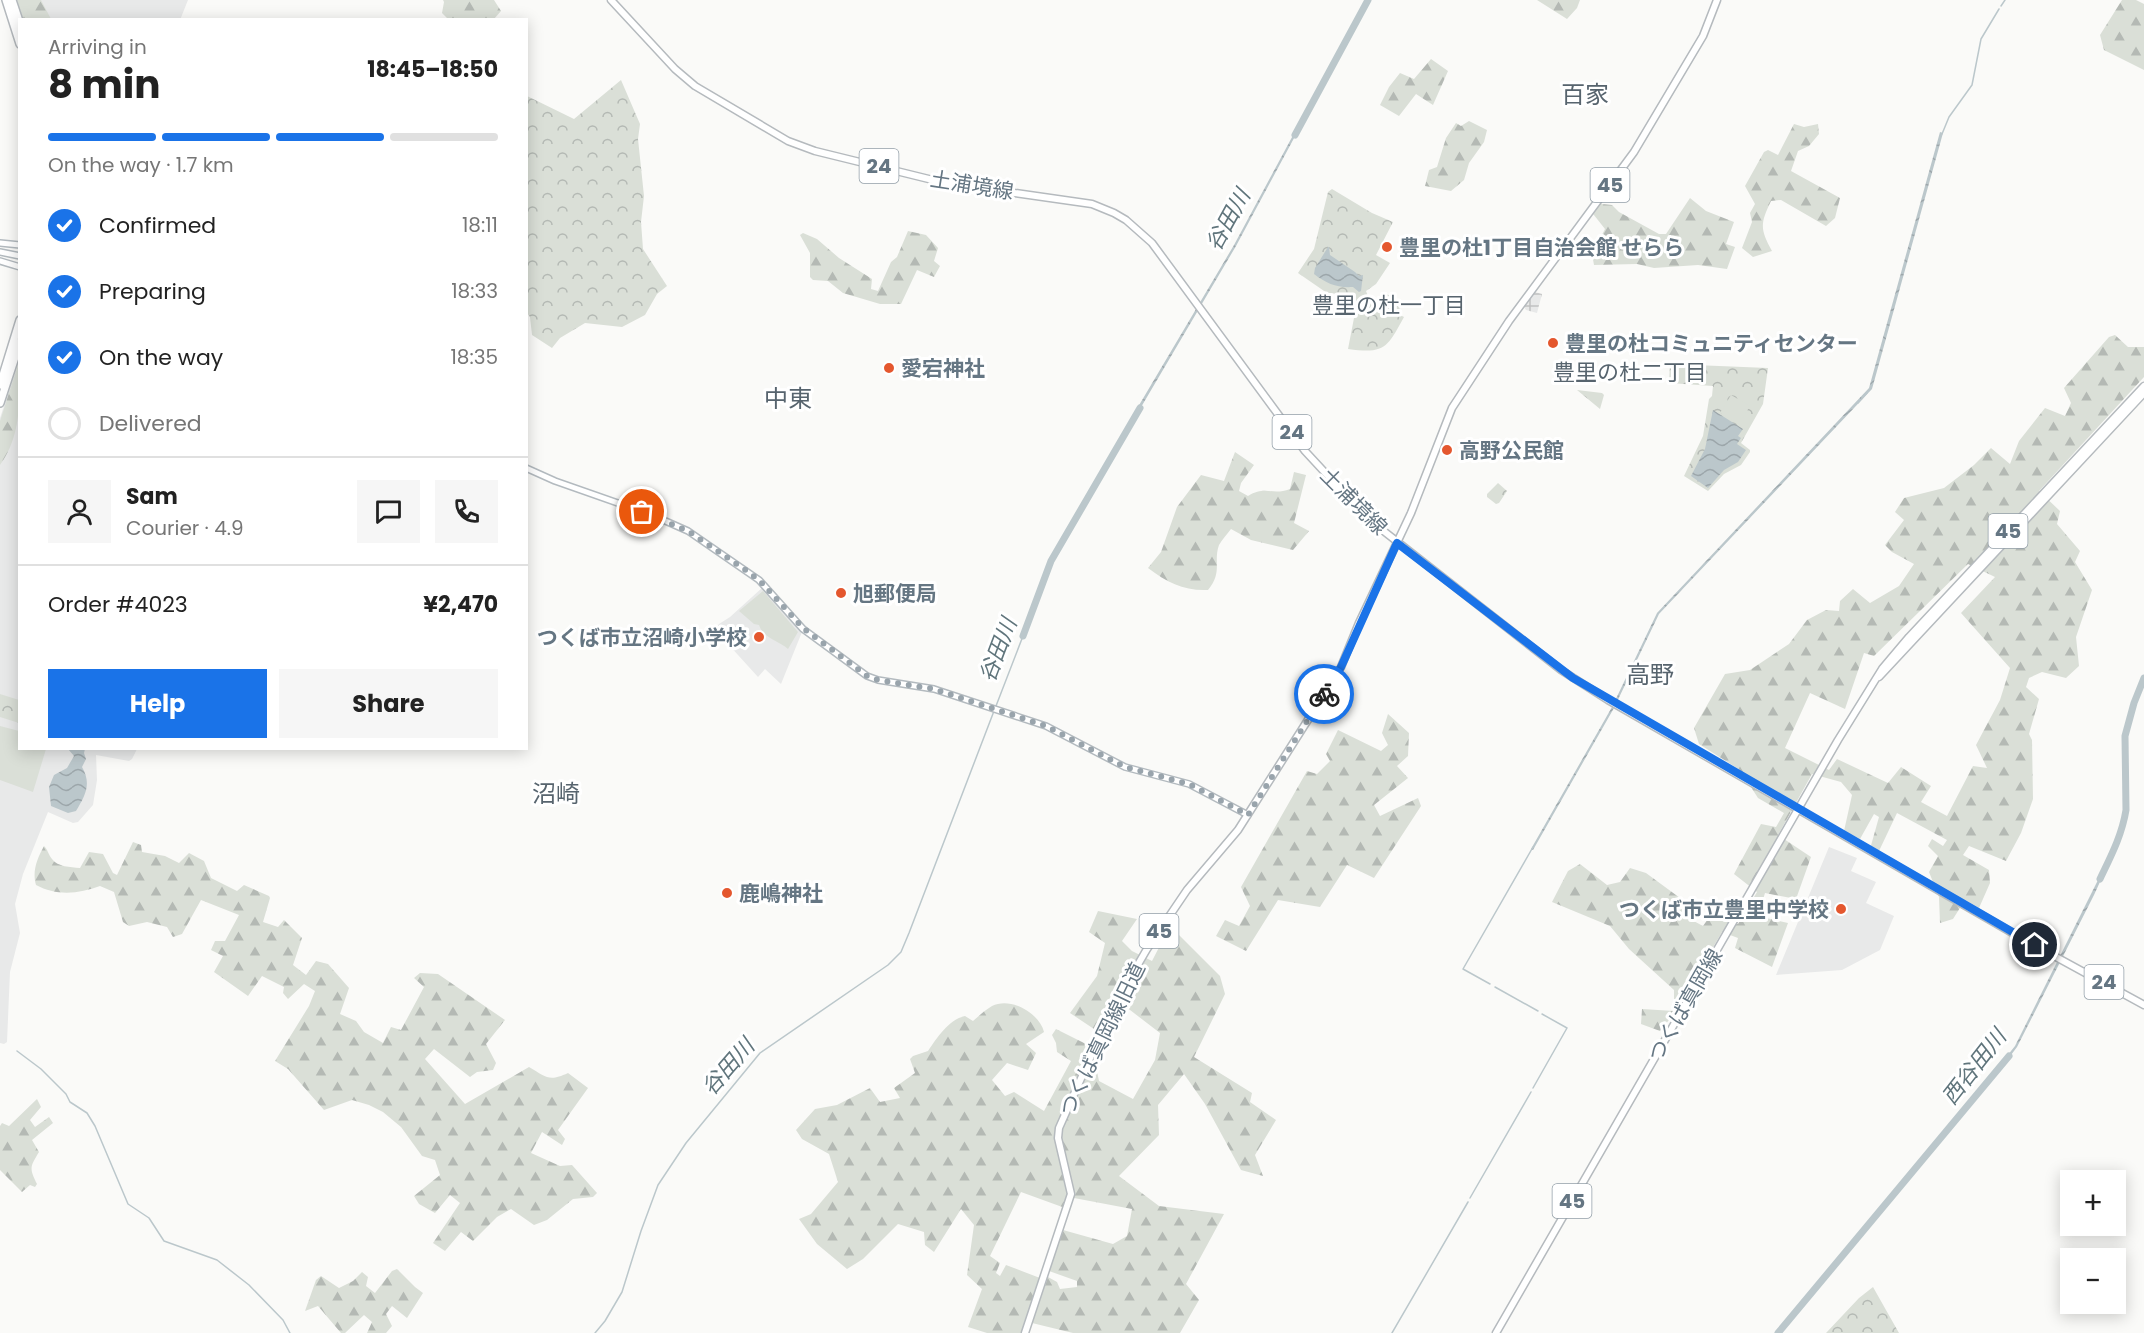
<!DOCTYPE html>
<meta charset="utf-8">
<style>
body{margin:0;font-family:Poppins,"Noto Sans JP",sans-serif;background:#f6f6f6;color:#222;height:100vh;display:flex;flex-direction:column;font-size:22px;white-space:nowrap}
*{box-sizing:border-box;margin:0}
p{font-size:20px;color:#767676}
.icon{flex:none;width:33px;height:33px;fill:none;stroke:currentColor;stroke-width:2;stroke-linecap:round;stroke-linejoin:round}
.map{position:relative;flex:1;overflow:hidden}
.drawer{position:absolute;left:18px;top:18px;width:510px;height:732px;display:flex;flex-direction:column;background:#fff;border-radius:0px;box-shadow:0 3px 15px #0003}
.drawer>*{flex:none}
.controls{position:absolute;left:2060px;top:1170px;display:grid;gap:12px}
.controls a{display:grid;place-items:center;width:66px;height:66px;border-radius:0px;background:#fff;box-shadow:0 3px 15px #0003;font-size:30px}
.pin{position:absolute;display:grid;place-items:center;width:51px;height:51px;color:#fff;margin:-26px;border:3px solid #fff;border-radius:50%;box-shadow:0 2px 6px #0007}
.courier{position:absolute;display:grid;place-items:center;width:60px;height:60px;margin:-30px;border:4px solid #1a73e8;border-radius:50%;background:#fff;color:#222;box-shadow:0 2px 8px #0007}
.summary em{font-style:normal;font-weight:700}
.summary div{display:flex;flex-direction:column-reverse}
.summary{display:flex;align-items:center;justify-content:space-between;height:102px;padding:0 30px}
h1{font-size:39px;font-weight:700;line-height:45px}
.bar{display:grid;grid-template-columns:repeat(4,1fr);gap:9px 6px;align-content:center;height:72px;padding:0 30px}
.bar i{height:8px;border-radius:4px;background:#e0e0e0}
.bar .active{background:#1a73e8}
.bar p{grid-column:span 4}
.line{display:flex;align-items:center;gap:15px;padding:0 30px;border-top:2px solid #e0e0e0}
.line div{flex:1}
.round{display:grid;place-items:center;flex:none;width:63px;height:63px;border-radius:0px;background:#f6f6f6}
ol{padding:0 30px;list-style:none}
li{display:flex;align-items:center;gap:18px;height:66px}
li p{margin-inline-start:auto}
li .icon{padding:6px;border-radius:50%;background:#1a73e8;color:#fff;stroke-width:4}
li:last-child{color:#767676}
li i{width:33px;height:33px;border:3px solid #e0e0e0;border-radius:50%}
.button{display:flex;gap:12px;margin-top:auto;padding:12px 30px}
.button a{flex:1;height:69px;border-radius:0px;background:#1a73e8;color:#fff;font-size:24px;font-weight:700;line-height:69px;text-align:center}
.button a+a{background:#f6f6f6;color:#222}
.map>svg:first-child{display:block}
.built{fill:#e8e9e9}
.industrial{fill:url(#industrial-grid)}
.forest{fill:url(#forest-firs);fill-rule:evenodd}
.park{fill:url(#park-crowns)}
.garden{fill:#dadfd7}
.water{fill:url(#water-waves)}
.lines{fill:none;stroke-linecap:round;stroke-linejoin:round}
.stream{stroke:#bbc7cb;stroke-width:1.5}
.river{stroke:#bbc7cb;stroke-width:7}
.secondary-casing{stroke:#b3babf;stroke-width:8}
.primary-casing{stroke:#b5babe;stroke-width:9}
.highway-casing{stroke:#b4b9bd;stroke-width:10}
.secondary{stroke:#fff;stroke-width:5}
.primary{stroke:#fff;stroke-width:6}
.highway{stroke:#fff;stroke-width:7}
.done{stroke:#99a4ac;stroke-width:6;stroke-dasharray:0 10.8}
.route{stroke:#1a73e8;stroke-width:8}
.poi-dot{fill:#e4572e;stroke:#fff;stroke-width:2}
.labels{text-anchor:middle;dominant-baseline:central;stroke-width:6;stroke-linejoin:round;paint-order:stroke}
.shield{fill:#fff;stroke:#939fa8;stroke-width:1.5}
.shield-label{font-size:20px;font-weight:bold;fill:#657683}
.street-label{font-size:21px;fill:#657683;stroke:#fff}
.poi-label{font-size:21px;font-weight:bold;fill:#657683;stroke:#fff;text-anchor:start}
.water-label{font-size:22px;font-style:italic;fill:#60757c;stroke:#fff}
.neighbourhood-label{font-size:22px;fill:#57646e;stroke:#fff}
.quarter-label{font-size:24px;fill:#57646e;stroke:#fff}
</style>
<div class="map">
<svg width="2144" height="1333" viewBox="0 0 2144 1333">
<defs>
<pattern id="industrial-grid" width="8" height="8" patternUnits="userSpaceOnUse" patternTransform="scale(1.5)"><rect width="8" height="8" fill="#e8e9e9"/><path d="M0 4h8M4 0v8" fill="none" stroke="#c0c1c2"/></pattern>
<pattern id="forest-firs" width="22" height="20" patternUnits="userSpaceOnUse" patternTransform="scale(1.5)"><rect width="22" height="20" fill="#dadfd7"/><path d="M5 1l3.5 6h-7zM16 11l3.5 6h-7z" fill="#b4b9b4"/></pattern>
<pattern id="park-crowns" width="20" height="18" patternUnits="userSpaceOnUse" patternTransform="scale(1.5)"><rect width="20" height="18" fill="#dadfd7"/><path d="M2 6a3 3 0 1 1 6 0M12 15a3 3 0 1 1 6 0" fill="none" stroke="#b4b9b4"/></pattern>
<pattern id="water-waves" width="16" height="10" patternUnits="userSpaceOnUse" patternTransform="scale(1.5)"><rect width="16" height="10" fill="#bbc7cb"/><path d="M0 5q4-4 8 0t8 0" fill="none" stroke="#9ca6aa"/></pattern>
</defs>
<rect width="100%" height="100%" fill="#fafaf8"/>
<!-- built -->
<path class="built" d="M17,0H188L180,20L22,19Z
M19,360L20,748L137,749L132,759L129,761L96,755L97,780L93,805L78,822L73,823L48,812L23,874L15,904L20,933L10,972L7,1042L4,1044L0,1043V418Z
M763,587L802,632L781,684L765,669L758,677L728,644L713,631L719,624L730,617Z
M1829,847L1857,858L1851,871L1876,882L1866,903L1894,916L1880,950L1842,970L1776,975Z"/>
<!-- industrial -->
<path class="industrial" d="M1535,292L1542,294L1537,313L1526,310L1524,307Z"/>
<!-- forest -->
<path class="forest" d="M17,0H41L51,19H23Z
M443,0H494L501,11L494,19H448L442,13L444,2Z
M1537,0H1580L1577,8L1567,19Z
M2122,0H2136L2144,4V70L2104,50L2100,35Z
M1431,59L1448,71L1433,105L1416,94L1399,116L1380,105L1389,87L1400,73L1414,79Z
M1469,121L1487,130L1484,142L1469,163L1464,180L1451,191L1425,186L1429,170L1437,167L1446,138L1456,123L1461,126Z
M1794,124L1804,127L1818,124L1819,134L1809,146L1798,151L1791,171L1840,198L1835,218L1826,226L1781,200L1771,201C1760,224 1760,229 1772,251L1753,257L1742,248L1752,222L1750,213L1755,204L1745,186L1764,152L1768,150L1778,155Z
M1690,198L1706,211L1734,222L1726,244L1735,247L1727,269L1698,265L1654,268L1637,264L1594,265L1592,254L1605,229L1590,210L1593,203L1612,205L1619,212L1659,234H1666Z
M908,231L926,235L938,248L934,261L940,266L934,277L917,270L901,304H880L843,293L828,281L813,280L810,277V253L800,235L803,233L817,239L839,258L872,279L871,289L878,291L891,262L897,257Z
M2115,335L2128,347H2144V377L2039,491L2060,511L2057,524L2080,551L2075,562L2092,590L2076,637L2079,666L2066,678L2042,672L2029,678L2026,687L2039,699L2029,734L2032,740L2033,799L2021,833L2006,861L1969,846L1963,855L1989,870L1990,883L1979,908L1965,900L1953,919L1940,923L1939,897L1929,872L1938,856L1928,846L1932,839L1943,846L1947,840L1897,813L1879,851L1870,849L1879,817L1874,814L1860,839L1844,831L1852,795L1841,782L1812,774L1778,835L1811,857L1796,899L1765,893L1758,916L1788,923L1772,967L1735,948L1738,938L1722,932L1673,1015L1660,1031L1641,1024L1642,1009L1674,1011V990L1629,949L1610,926L1552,902L1568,871L1580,864L1607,885L1620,882L1630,868L1646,873L1695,909L1690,919L1703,926L1713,912L1738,924L1757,892L1734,874L1761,824L1776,827L1784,813L1758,798L1740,770L1699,744L1694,728L1725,674L1750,670L1789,644L1807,620L1826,610L1839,611L1840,601L1853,589L1870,603L1899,586L1914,564L1892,552L1885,545L1904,520L1895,512L1904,498L1944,488L1974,465L1991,448L2010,464L2019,441L2045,408L2065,416L2071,403L2064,388L2109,337ZM1968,564L1995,577L1961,613L2010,668L2000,700L1976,745L1987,768L1973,766L1947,816L1921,802L1931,786L1901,767L1888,783L1837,759L1829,770L1785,748L1810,693L1845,709L1864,653L1874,656Z
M19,362C20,397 22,435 0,465V421Z
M1235,452L1254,465L1241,483L1239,491L1248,496C1266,485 1272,496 1290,489L1294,472L1306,475L1294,523L1309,531L1293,550L1251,540L1231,529C1227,534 1222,540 1219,545C1213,562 1223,572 1208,590C1184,591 1168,583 1148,568L1161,552L1177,507L1201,475L1224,481Z
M1388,714L1409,733L1408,756L1397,766L1408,778L1374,805L1380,816L1418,798L1421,806L1374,878L1347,865L1320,907L1278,900L1246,951L1216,936L1225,920L1239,926L1250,906L1241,887L1307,771L1317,774L1330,761L1326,754L1338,730L1381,751L1388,745L1382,733Z
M133,842L141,845L142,852L165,856L179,863L189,853L204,861L211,878L237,891L244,885L269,896L270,898L263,922L278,927L284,920L302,938L293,965L306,975L316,961L328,964L349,988L340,1014L356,1021L364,1032L383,1043L391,1027L401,1030L424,987L414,978L420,973L438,974L505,1020L486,1044L496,1063L493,1070L477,1072L470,1077L434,1049L425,1059L465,1104L529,1067C546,1077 549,1082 568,1073L588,1088L558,1130L565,1139L562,1145L542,1132L531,1153L560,1166L572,1165L597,1193L593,1197L573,1199L547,1220L534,1225L511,1209L497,1217L473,1241L461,1232L445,1251L433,1243L460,1203L450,1195L435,1213L419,1204L414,1196L440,1175L435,1160L422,1156L401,1127L383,1112L369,1105L352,1100L324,1110L288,1069L275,1061L309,1006L315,991L304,984L288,999L283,993L284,987L262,976L248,996L214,972L223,956L211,950L215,941H225L239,915L201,900L182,934L173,937L167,927L147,922L129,926L123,922L114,892L100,886C79,894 56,896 36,885C32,871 37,859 44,846C48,850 48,854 52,859C58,867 70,867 80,868L89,852L103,854L113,873L117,875Z
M1098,911L1137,919L1122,941L1132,951L1152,961L1170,926L1220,976L1225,994L1194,1057L1252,1093L1250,1102L1276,1120L1255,1155L1263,1176L1241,1170L1205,1104L1184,1074L1158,1105L1159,1135L1119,1176L1159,1206L1224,1214L1186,1284L1199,1300L1180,1333H1073L1032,1323L1048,1277L1057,1282L1060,1289L1077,1287V1281L1049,1271L1063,1230L1113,1244L1127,1236L1132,1209L1074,1198L1071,1194L1065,1208L1021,1192L990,1256L1000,1263L996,1273L1000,1276L1006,1265L1040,1278L1022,1333H987L968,1327L982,1289L967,1275L974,1225L961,1209L934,1252L925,1245L924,1232L898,1224L863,1259L847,1269L817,1244L799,1219L811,1214L838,1182L829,1154L802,1139L796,1130L815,1109L837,1105L870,1088L880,1102L900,1098L894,1088L915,1073L910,1059L913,1056L928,1051C937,1038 948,1020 965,1016L973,1021C979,1016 985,1010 992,1006C1011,996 1040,1014 1044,1032L1026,1044L1036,1053L1028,1070L1007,1063L992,1080L1005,1096L1014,1092L1044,1111L1071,1061L1057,1052L1056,1043L1052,1035L1056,1029L1092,1047L1099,1081L1133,1099L1155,1060L1160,1033L1117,1000L1097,1031L1070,1013L1097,976L1105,943L1089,932Z
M37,1099L41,1107L30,1120L35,1127L49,1117L53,1123L32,1140L39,1152C30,1167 29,1168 37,1184L35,1187L30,1185L22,1192L0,1170V1126L2,1123L9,1126Z
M397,1269L415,1287L423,1293L407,1318L392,1306L386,1314L392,1326L386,1333H367L372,1322L364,1315L345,1333H341L318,1306L305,1311L316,1280L321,1276L339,1288L353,1281L362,1272L368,1277L366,1286L375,1293L392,1271Z"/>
<!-- park -->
<path class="park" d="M621,80L640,124L638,139L644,196L641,222L643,249L667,286L657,294L645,315L622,327L585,323L560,338L552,348L532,335L530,317L527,313V96L574,119Z
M1332,189L1372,213L1393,222L1376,255L1390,263L1376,284L1366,291L1371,304H1380L1383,292L1399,301L1400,315L1404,317C1387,348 1385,354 1348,349L1354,318V295L1327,293L1298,273L1314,249L1328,192Z
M1670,364L1768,368L1763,404L1741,443L1750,450V452L1741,465L1724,474L1708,491L1684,476L1703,436L1709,399L1712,396L1713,386L1669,383Z
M1577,390L1602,393L1604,395L1600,409Z
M1498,483L1507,491L1499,503L1496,504L1487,497V494Z
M0,694L19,700V723L0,717Z
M1873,1287L1899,1333H1826L1859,1298Z"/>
<!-- garden -->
<path class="garden" d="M1731,395L1750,406L1739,424L1720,413Z
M763,591L798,632L788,649C779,641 763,638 759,625L754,624L739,611Z
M0,726L19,731L20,748L46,749L33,792L0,780Z"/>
<!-- water -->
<path class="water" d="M1298,126L1300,127L1236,246L1137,414L1135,412L1234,245Z
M1940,132L1943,133L1872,389L1659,614L1614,708L1533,850L1531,849L1612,707L1657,613L1869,388Z
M1328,247H1329L1330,255L1355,272L1359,276L1363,275L1361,291L1359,292L1353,287C1337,288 1327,284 1314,274L1315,268Z
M1713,410L1743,429L1738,436L1741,438L1737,444L1746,450L1738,462L1724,470L1708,488L1691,476L1705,449Z
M68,749H85L84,753L86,759L82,767C92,784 85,796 76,811L68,813L51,806L49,787L54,775L67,768L74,756Z
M2102,872L2104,873L2094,895L2017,1047L2005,1063L2003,1061L2015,1046Z"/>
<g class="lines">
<!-- stream -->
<path class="stream" d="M2001,6L2005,0
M1942,134L1949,117L1972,85L1981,39L1999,9
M1858,403L1867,393
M996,706L1023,636
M1490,984L1463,969L1533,847
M1495,987L1538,1011
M17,1051L41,1069L66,1094L70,1102L87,1113L95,1126L128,1204L149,1218L164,1241L217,1260L249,1285L283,1320L290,1333
M1533,1088L1567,1028L1542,1014
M1470,1198L1531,1092
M595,1333L605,1321L622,1292L641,1231L658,1185L686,1143L760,1053L888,965L901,952L909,933L994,711
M1392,1333L1468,1202"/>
<!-- river -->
<path class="river" d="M1295,135L1368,0
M1023,636L1051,561L1140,408
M2100,879C2111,856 2122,835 2126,810L2125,736L2134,703L2144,678
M1778,1333L2009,1056"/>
<!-- secondary casing -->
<g class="secondary-casing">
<path id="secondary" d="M0,243L20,245
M0,252L20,256
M0,261L20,267
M526,468L555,481L652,515L688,531L759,580L803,629L867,676L878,680L934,689L1046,726L1125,767L1189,784L1248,815"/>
</g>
<!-- primary casing -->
<g class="primary-casing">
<path id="primary" d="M611,0L675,69L695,86L788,141L815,151L945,183L1092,204L1114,213L1126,220L1152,243L1305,451L1367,518L1561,670L1608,700L2023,939L2144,1005
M1879,677L2144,393
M1025,1333L1071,1194L1058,1138L1059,1128L1111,1011L1147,949L1187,890L1238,830L1332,682L1341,667L1359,623L1411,513L1452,408L1509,321L1634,152L1703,36L1717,0
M1496,1333L1838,740L1882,669L1909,637L2144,386"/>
</g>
<!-- highway casing -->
<g class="highway-casing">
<path id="highway" d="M6,0L20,44
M12,0L20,24
M0,385L20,320
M0,403L20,342"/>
</g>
<!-- secondary -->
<use href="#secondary" class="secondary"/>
<!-- primary -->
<use href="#primary" class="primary"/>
<!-- highway -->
<use href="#highway" class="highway"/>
</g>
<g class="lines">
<!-- done -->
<path class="done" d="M642,512L688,531L750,573L761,582L803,628L867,676L878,680L934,689L1046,726L1125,767L1189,784L1248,815L1324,694"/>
<!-- route -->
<path class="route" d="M1324,694L1341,667L1397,543L1573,678L2035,945"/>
</g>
<!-- markers -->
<g class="poi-dot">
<circle cx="1387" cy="247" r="6"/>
<circle cx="1553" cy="343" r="6"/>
<circle cx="889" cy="368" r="6"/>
<circle cx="1447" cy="450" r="6"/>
<circle cx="841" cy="593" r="6"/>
<circle cx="759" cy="637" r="6"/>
<circle cx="727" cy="893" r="6"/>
<circle cx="1841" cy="909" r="6"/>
</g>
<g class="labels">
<!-- shield labels -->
<g class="shield">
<rect x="859.5" y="149" width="39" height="34" rx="4.5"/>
<rect x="1590.5" y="168" width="39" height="34" rx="4.5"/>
<rect x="1272.5" y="415" width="39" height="34" rx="4.5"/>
<rect x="1988.5" y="514" width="39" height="34" rx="4.5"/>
<rect x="1139.5" y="914" width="39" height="34" rx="4.5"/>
<rect x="2084.5" y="965" width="39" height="34" rx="4.5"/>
<rect x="1552.5" y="1184" width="39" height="34" rx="4.5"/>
</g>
<g class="shield-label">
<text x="879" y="166">24</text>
<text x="1610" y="185">45</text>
<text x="1292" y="432">24</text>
<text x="2008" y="531">45</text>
<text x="1159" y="931">45</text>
<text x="2104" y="982">24</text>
<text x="1572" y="1201">45</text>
</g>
<!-- street labels -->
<g class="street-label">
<text transform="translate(972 185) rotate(9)">土浦境線</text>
<text transform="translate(1354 501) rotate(45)">土浦境線</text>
<text transform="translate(1685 1005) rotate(-60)">つくば真岡線</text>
<text transform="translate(1102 1039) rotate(-64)">つくば真岡線旧道</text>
</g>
<!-- poi labels -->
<g class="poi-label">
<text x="1399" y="247">豊里の杜1丁目自治会館 せらら</text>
<text x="1565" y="343">豊里の杜コミュニティセンター</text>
<text x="901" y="368">愛宕神社</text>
<text x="1459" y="450">高野公民館</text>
<text x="853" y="593">旭郵便局</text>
<text x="747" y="637" text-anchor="end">つくば市立沼崎小学校</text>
<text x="739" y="893">鹿嶋神社</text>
<text x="1829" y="909" text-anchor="end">つくば市立豊里中学校</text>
</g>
<!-- water labels -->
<g class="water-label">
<text transform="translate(1228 220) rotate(-61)">谷田川</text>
<text transform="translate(998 650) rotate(-69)">谷田川</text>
<text transform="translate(728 1067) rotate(-49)">谷田川</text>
<text transform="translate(1974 1067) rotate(-52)">西谷田川</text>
</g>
<!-- neighbourhood labels -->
<g class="neighbourhood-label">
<text x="1389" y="305">豊里の杜一丁目</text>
<text x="1630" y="372">豊里の杜二丁目</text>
</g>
<!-- quarter labels -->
<g class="quarter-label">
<text x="1585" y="94">百家</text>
<text x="788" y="398">中東</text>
<text x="1650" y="674">高野</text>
<text x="556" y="793">沼崎</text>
</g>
</g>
</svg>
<div class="controls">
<a>+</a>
<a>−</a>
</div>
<div class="pin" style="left:642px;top:512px;background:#ea580c"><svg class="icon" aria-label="bag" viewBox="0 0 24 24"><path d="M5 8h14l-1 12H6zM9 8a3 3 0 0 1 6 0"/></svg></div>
<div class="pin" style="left:2035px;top:945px;background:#1f2937"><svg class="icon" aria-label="home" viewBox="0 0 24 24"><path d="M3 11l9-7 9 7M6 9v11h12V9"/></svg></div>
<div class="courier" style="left:1324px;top:694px"><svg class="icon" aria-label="bike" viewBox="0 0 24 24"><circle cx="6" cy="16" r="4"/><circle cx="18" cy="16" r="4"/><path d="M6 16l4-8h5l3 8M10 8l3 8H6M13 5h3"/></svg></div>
<section class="drawer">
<div class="summary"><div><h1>8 min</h1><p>Arriving in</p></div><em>18:45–18:50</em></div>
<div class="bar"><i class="active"></i><i class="active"></i><i class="active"></i><i></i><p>On the way · 1.7 km</p></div>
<ol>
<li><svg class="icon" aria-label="check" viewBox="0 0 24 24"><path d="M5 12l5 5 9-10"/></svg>Confirmed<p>18:11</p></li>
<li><svg class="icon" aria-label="check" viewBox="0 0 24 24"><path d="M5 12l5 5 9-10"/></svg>Preparing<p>18:33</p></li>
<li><svg class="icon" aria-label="check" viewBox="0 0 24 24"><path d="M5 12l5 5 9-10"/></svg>On the way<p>18:35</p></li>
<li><i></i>Delivered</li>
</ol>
<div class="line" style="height:108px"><a class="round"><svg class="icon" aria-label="person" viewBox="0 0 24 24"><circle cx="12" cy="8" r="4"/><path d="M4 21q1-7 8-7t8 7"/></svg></a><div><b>Sam</b><p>Courier · 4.9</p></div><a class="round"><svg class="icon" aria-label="chat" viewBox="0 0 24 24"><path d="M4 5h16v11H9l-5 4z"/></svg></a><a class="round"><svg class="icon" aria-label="phone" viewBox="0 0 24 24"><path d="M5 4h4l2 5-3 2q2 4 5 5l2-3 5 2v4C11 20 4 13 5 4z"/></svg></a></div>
<div class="line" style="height:78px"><div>Order #4023</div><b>¥2,470</b></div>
<div class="button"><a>Help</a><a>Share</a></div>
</section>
</div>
